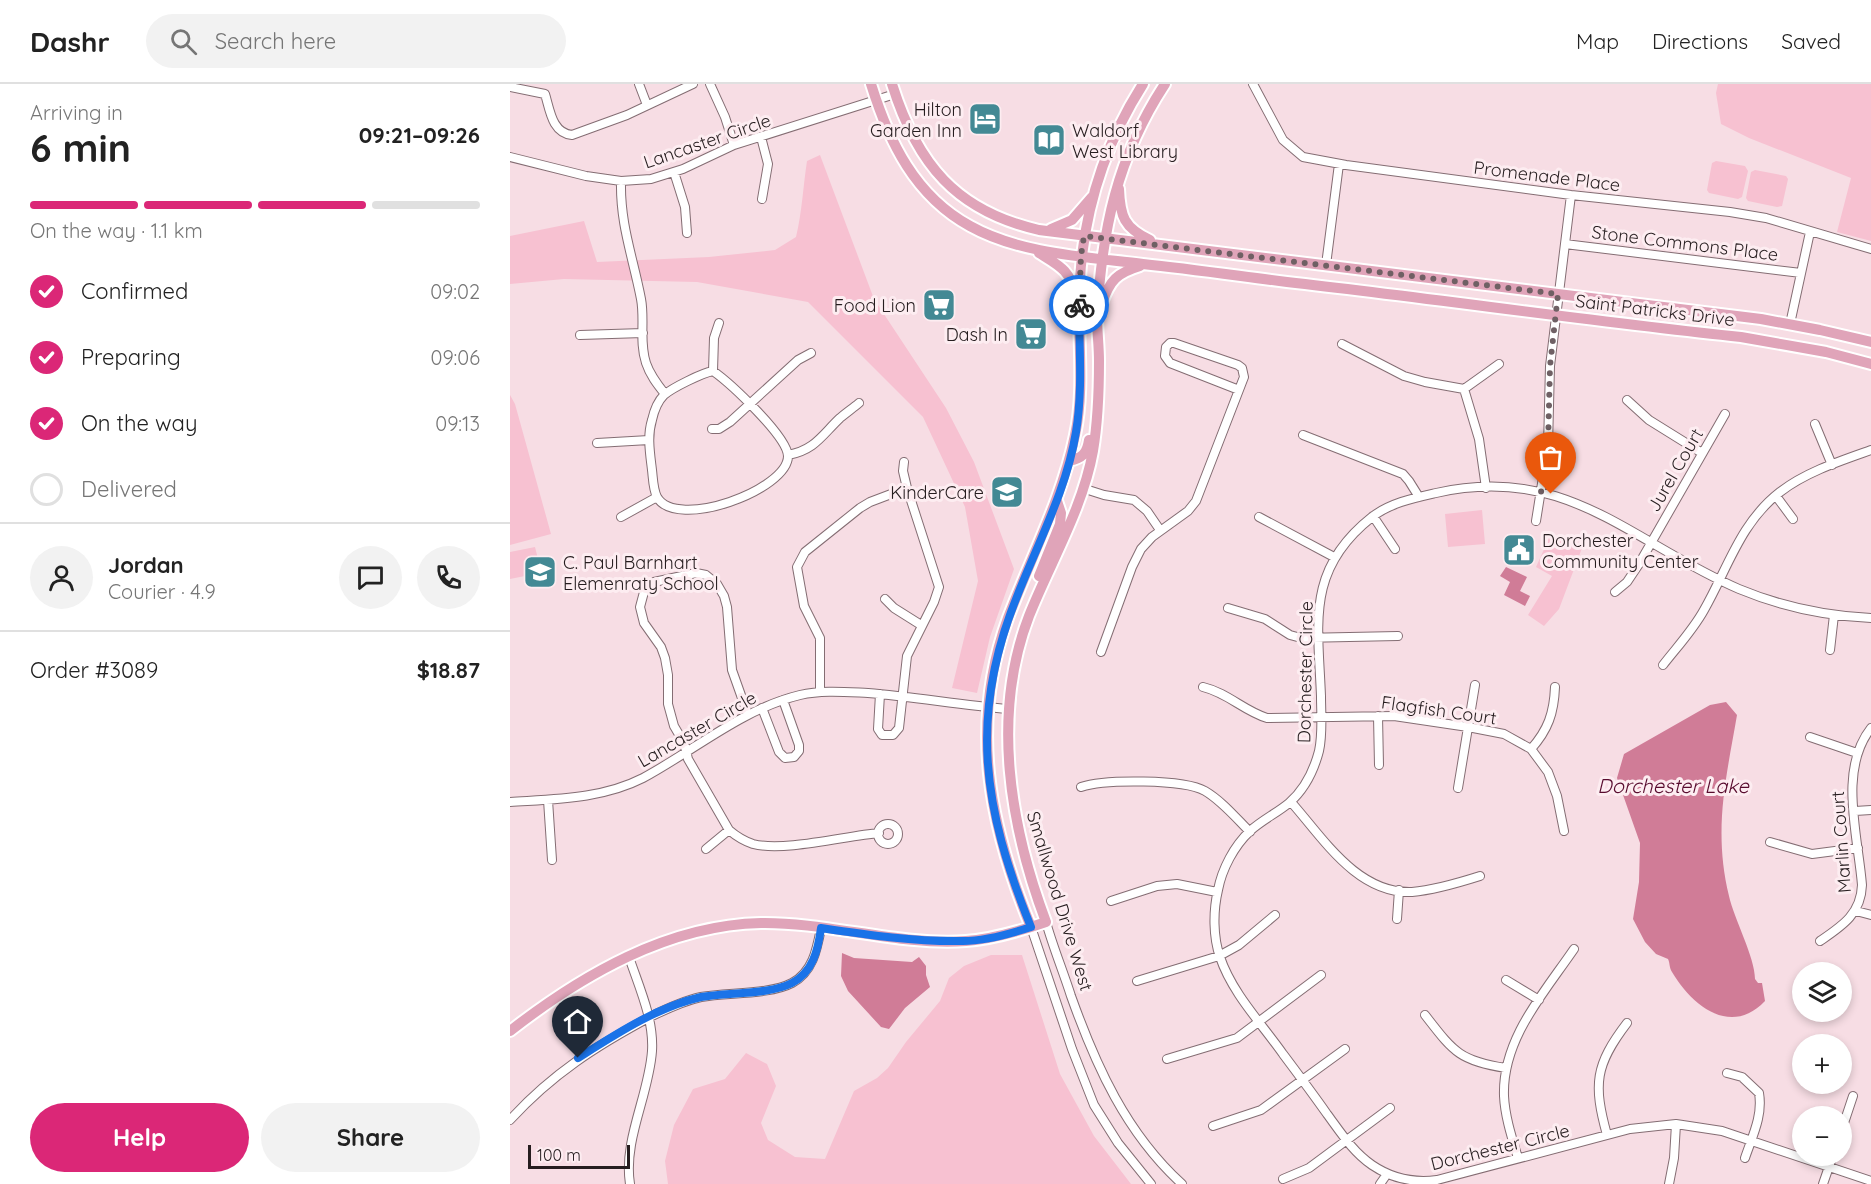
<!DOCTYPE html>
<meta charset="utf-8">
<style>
body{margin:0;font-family:Quicksand,sans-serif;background:#f2f2f2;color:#222;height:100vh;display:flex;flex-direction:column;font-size:22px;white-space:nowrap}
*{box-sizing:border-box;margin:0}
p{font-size:20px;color:#767676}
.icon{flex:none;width:33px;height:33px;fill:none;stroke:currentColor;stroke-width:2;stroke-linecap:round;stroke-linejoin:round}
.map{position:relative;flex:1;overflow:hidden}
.drawer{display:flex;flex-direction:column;background:#fff;width:510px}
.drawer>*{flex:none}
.buttons{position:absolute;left:1282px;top:878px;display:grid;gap:12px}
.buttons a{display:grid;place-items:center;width:60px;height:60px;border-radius:50%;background:#fff;box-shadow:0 3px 9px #0003;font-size:30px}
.scale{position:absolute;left:18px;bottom:15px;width:102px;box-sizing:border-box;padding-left:6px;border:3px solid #261d1f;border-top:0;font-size:16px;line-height:21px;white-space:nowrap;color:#261d1f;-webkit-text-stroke:4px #fdedf1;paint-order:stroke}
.pin{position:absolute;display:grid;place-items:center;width:51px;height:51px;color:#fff;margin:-62px -26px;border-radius:50% 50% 50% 0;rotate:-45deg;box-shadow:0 0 6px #0007}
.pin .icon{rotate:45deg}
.courier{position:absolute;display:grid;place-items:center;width:60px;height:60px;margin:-30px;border:4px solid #1a73e8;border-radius:50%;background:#fff;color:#222;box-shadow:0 2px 8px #0007}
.headline em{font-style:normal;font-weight:800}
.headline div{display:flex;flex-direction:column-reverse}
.headline{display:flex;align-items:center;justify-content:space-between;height:102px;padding:0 30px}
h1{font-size:39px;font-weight:800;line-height:45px}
.bar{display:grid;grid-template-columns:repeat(4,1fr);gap:9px 6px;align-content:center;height:72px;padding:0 30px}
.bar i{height:8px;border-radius:4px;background:#e0e0e0}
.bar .selected{background:#db2777}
.bar p{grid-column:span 4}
.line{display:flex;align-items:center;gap:15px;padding:0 30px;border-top:2px solid #e0e0e0}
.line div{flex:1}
.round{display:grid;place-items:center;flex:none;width:63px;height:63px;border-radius:32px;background:#f2f2f2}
ol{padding:0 30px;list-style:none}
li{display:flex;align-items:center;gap:18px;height:66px}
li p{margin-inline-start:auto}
li .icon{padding:6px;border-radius:50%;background:#db2777;color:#fff;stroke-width:4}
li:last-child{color:#767676}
li i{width:33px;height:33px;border:3px solid #e0e0e0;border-radius:50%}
.button{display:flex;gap:12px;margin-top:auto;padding:12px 30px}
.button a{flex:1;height:69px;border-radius:36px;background:#db2777;color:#fff;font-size:24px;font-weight:800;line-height:69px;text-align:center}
.button a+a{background:#f2f2f2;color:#222}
header{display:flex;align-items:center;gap:36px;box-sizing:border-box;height:84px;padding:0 30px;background:#fff;border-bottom:2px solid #e0e0e0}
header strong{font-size:28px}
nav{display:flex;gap:33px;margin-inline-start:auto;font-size:21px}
.search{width:420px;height:54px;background:#f2f2f2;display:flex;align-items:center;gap:15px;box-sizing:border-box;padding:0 21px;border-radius:33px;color:#767676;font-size:22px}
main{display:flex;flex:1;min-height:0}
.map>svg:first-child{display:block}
.green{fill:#f7c1d1}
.water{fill:#d07c97}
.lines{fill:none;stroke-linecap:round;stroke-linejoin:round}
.minor-casing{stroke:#846d73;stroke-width:10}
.major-casing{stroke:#fff;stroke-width:14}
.minor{stroke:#fff;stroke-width:8}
.major{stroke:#e0a4b9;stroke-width:10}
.done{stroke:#6f6064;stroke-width:6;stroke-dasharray:0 10.8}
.route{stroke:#1a73e8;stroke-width:8}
.labels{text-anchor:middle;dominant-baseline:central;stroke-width:6;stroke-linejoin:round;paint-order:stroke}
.poi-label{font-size:18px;fill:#261d1f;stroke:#fdedf1;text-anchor:end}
.street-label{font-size:18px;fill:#261d1f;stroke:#fdedf1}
.water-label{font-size:20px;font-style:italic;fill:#580b2e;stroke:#fdedf1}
</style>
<header>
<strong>Dashr</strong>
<div class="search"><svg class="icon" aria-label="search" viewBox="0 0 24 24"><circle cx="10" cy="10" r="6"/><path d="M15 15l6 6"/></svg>Search here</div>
<nav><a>Map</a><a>Directions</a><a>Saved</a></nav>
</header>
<main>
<section class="drawer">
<div class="headline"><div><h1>6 min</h1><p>Arriving in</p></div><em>09:21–09:26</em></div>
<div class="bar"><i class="selected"></i><i class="selected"></i><i class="selected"></i><i></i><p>On the way · 1.1 km</p></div>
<ol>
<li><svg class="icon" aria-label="check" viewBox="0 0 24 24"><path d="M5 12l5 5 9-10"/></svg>Confirmed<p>09:02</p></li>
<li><svg class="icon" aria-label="check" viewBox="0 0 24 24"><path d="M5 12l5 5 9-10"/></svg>Preparing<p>09:06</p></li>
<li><svg class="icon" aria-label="check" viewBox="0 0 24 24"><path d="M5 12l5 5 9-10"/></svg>On the way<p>09:13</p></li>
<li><i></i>Delivered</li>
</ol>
<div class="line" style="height:108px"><a class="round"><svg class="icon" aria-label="person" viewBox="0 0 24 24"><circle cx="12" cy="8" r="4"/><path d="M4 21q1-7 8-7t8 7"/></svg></a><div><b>Jordan</b><p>Courier · 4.9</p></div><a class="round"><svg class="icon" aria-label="chat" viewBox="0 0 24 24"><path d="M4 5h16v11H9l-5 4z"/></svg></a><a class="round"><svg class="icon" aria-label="phone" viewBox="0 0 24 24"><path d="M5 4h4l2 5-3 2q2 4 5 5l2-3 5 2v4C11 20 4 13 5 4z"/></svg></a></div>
<div class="line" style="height:78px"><div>Order #3089</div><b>$18.87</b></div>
<div class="button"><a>Help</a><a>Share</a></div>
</section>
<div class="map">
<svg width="1361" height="1100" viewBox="0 0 1361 1100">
<rect width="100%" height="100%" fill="#f7dde4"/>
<!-- green -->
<path class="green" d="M1208,0H1361V157L1327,148L1341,94L1239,54L1211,40L1206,9Z
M310,71L364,215L436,324L464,378L504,485L480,553L467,609L442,604L468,497L455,423L413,333L298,218L187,198L54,195L0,200V152L74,137L87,178L199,173L265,166L286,153C292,128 293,103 297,77Z
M1206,77L1235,82L1238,87L1232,113L1228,115L1199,109L1197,106L1202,79Z
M1245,86L1276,92L1278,95L1272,122L1267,123L1238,117L1236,114L1241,88Z
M0,311L5,320L41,450L0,461Z
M972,426L975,460L938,463L935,430Z
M1040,452L1072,464L1049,525L1034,542L1018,531L1042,492L1026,483Z
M25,463L28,475L22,477L25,490L0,495V468Z
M481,871H512L550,990L584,1052L621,1100H158L155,1077L164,1041L183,1005L215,995L236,969L257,980L266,1002L251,1039L258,1056L285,1073L315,1075L344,1007L367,994L378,984L396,958L430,917L439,894L454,882Z"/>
<!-- water -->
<path class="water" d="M996,483L1017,493L1010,507L1020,512L1015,522L994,511L1000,498L990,492Z
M1216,618L1227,631C1216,695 1203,746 1219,812C1224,835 1245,873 1245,895L1248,899H1252L1255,917C1221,953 1182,922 1162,888C1159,883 1160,879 1158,875L1146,870L1135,858L1123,835L1129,798L1130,759L1107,694L1114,670L1200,621Z
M332,869L344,874L402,878L409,873L416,882V891L420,903L395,924L379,945L371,943L338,907L331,892Z"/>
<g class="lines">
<!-- minor casing -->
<g class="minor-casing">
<path id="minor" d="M129,0L137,21
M200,0L215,33L224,61
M743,0L773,56L793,73L836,81L1061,111L1220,128L1256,134L1361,165
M0,3L35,10C40,26 42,49 62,51L117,31L183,0
M251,53L258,80L252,115
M0,73L76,92L111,97L141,95L173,85L224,61L385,10
M164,88L175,123L177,149
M111,97C110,141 123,173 131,215C135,236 129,258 136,279C140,291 147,300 155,310
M1055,160L1291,189
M816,181L829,80
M1280,240L1300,148
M70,251L133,249
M832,260L894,292L915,298L954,305L969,355L976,404
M203,287C220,299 277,352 278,372C278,406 166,447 147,413C143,405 143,394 142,386C140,369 137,352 142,336C144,327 148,317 154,311C162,304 192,289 203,287Z
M203,287L204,254L209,239
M954,305L989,280
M1117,316L1139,336L1192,369
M1305,340L1322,381
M202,345H209L220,338L288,276L301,269
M793,351L893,390L899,397L909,413
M87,359L139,356
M278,371C305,366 312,351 330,334C336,329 343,324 349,319
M394,378L393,387L397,404
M572,404L594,411L624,416L637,427L650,446
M1266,412L1283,435
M863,432L885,465
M111,433L147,413
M749,433L824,473
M1026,437L1038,362L1040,282L1061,111
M1105,508L1117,498L1129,480L1215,330
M375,515L384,524L411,541
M718,524L755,535L780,551L791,554L888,552
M1361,534C1316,532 1270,522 1229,505C1120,458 1057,379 926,409C904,414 880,419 862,433C796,485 808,538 811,612C811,630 813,649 809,667C804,686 794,706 779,719C767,729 752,736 740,747C724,762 712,785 708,806C703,827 703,853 710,873C722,909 752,940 773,970C788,990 803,1010 817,1030C831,1049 843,1068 862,1081C881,1094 904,1099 927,1096L1120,1045L1166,1040L1212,1047L1361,1097
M1320,566L1324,531
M591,568L622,483L631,465L642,453L678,427L686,417L734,293L732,284L728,281L664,259H660L656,263L655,272L660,279L729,306
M1153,581C1167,563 1183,546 1194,526C1218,484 1230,439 1270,408C1296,388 1330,377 1361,366
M693,603C718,609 734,627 757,634L884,632L958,643L994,650L1021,665L1038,688L1047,712L1054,747
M310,608V554L294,522L287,483L295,468L350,424L360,418L397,404L429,503L424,518L397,572L389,644L383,651H372L368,645L370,610
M252,624L269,668L275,674L284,673L289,667V661L273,616
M238,631L222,586L217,523L214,512L207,500L196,491L186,489L144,498L134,508L130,523L134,539L151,563L155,574L158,591V620L164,642L174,659L178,675L219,746C226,752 234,757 243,760C274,768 335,752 369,749
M868,632L869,681
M1300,653L1347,669
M1021,665C1038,646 1044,629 1045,603
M571,703C594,695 674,695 695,707C712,717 726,734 740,748
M948,704L965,601
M38,716L42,776
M0,718C45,715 92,715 133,694C185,666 232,625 290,611C312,606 335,608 358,609C405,613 451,621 498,625
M781,718C813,754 847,810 902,808C925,806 948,799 970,792
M1345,727L1361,726
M368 750a10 10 0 1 1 20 0a10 10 0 1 1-20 0Z
M1260,758L1302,770L1348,764
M196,765L219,746
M601,817L647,802L667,800L707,808
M1346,827L1361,831
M887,835L889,806
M536,838C543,863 553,887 561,912C586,982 616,1049 672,1100
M521,843L562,965L584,1021L608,1059L641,1100
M1310,857C1332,842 1351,830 1352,801C1348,751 1328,686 1361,644
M119,873C129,903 144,935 142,967C139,1011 113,1056 120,1100
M996,896L1029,916
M627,897L709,872L729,861L765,831
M915,931C943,967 949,977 996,984
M657,975L727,954L811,891
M1217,989L1232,993L1249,1009C1253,1032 1242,1053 1235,1074
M0,1036C42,990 86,962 140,933C156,925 173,917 191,913C217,908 259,911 282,899C303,888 307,865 311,844
M703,1042L751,1026L835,965
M1332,1045L1343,1012
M1097,1051C1083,1000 1085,981 1117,939
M1008,1074C1002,1054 995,1033 994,1012C992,955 1034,909 1064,865
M773,1095L799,1084L880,1024
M870,1100L877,1090
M1159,1100L1164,1074L1166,1040
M1313,1100L1323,1071"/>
</g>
<!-- major casing -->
<g class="major-casing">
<path id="major" d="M361,0C379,58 405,112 460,142C510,170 577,173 633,180C681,185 729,192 777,198C928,215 1079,237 1231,253L1316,268L1361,280
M382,0C407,80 446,127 529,146L1251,235L1310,246L1361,258
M609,105C610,132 614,144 640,156
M541,145L562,136L582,113
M529,169C550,182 560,186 566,212
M592,219C600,196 607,189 630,182
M559,377C572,374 577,370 579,356
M529,492L550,440L551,429L547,417
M521,843C479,741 459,641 498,534C521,473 552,415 565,351C574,310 569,266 569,224C569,142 589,69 633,0
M0,947C72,891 158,841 251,839C317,838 390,862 456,857C483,855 510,847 536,838C500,742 481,631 519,532C540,479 573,424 583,367C588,337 589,307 589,277C589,262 587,247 587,232C592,146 607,73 655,0"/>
</g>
<!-- minor -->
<use href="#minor" class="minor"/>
<!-- major -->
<use href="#major" class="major"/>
</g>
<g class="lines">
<!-- done -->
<path class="done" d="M569,221L571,172L574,152L1048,210L1040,282L1038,362L1031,408L1041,410"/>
<!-- route -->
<path class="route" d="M68,974C106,950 147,923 191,913C217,908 259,911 282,899C303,888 308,866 311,844C358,851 406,858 453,857C476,857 500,850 521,843C473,725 458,631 508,510C529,457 557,404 566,348C573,306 569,263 569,221"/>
</g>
<!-- icons -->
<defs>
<g id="hotel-square" transform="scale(1.725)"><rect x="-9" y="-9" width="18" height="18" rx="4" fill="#438994" stroke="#fdedf1"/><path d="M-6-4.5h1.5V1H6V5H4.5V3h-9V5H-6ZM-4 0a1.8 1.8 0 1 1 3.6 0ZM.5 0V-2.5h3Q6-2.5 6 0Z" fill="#fff"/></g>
<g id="library-square" transform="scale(1.725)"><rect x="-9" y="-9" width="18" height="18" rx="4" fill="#438994" stroke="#fdedf1"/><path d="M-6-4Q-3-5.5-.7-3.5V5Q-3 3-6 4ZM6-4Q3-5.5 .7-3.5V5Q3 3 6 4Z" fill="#fff"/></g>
<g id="supermarket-square" transform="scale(1.725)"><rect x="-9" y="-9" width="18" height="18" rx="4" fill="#438994" stroke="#fdedf1"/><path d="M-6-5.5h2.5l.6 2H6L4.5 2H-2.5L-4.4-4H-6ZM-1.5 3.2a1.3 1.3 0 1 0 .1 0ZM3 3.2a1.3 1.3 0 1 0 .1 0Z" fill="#fff"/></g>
<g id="school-square" transform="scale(1.725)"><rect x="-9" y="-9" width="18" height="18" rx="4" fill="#438994" stroke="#fdedf1"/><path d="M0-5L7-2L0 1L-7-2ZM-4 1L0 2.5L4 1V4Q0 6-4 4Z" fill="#fff"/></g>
<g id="civic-square" transform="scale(1.725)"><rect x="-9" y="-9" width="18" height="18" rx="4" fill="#438994" stroke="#fdedf1"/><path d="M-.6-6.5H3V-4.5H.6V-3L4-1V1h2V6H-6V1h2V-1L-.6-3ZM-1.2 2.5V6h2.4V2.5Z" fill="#fff"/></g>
</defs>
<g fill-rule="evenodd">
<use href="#hotel-square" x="475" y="35"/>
<use href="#library-square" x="539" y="56"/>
<use href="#supermarket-square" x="429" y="221"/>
<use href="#supermarket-square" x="521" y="250"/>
<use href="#school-square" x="497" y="408"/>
<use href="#civic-square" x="1009" y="466"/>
<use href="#school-square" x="30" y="488"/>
</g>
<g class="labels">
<!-- poi labels -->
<g class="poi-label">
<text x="452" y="25">Hilton<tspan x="452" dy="21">Garden Inn</tspan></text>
<text x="562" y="46" text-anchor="start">Waldorf<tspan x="562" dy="21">West Library</tspan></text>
<text x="406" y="221">Food Lion</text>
<text x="498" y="250">Dash In</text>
<text x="474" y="408">KinderCare</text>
<text x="1032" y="456" text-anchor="start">Dorchester<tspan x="1032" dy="21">Community Center</tspan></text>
<text x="53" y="478" text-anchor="start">C. Paul Barnhart<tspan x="53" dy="21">Elemenraty School</tspan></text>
</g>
<!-- street labels -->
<g class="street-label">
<text transform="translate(197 57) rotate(-19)">Lancaster Circle</text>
<text transform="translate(1037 92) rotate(7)">Promenade Place</text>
<text transform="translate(1175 159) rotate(7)">Stone Commons Place</text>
<text transform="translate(1145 226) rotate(7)">Saint Patricks Drive</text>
<text transform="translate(1165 386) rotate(-60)">Jurel Court</text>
<text transform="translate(795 588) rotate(-89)">Dorchester Circle</text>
<text transform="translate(929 626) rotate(8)">Flagfish Court</text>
<text transform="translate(187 645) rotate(-30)">Lancaster Circle</text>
<text transform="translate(1331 758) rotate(-94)">Marlin Court</text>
<text transform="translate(550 817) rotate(73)">Smallwood Drive West</text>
<text transform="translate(990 1063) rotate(-14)">Dorchester Circle</text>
</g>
<!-- water labels -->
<g class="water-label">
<text x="1163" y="701">Dorchester Lake</text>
</g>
</g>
</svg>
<div class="buttons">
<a><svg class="icon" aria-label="layers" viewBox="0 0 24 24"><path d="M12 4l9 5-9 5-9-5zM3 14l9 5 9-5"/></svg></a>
<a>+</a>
<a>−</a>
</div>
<div class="scale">100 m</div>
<div class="pin" style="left:1041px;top:410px;background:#ea580c"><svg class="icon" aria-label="bag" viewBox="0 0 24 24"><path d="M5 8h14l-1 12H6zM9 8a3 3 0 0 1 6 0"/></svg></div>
<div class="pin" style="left:68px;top:974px;background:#1f2937"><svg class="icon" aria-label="home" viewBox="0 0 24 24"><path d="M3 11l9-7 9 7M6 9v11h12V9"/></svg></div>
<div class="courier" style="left:569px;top:221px"><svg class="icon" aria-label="bike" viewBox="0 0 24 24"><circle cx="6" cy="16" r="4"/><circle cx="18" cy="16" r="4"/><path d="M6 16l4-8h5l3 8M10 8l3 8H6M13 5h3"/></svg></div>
</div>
</main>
